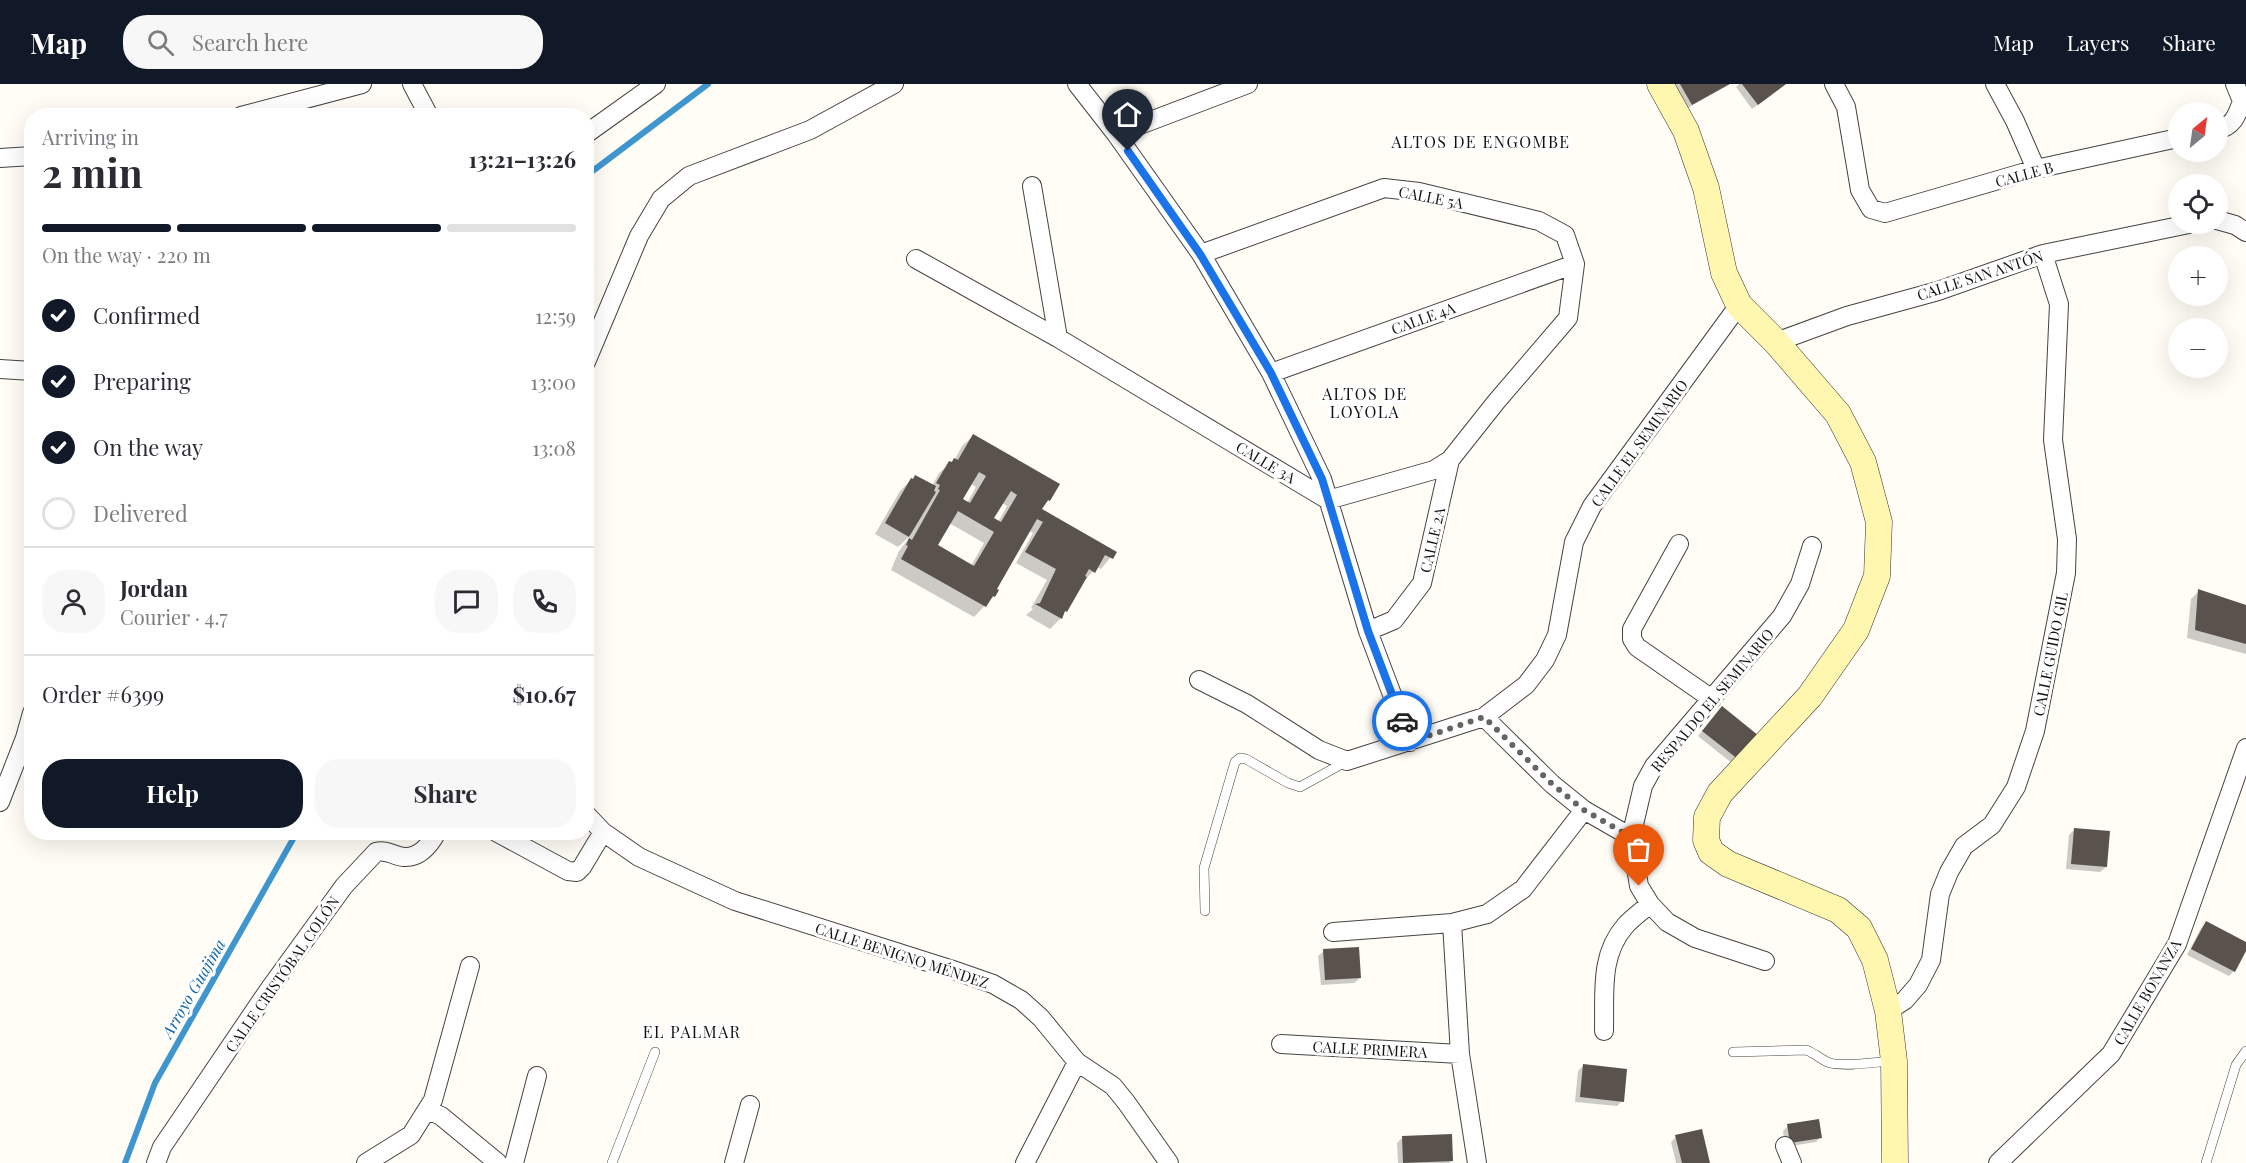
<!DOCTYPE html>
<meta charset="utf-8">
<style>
body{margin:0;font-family:"Playfair Display",serif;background:#f7f7f7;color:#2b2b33;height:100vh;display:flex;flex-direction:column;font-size:22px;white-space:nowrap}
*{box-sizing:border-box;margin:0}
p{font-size:20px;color:#7c7c81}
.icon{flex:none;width:33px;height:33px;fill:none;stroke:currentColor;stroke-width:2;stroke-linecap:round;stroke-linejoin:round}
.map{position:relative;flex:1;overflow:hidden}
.side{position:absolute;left:24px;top:24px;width:570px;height:732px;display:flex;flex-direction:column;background:#fff;border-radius:24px;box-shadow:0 6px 24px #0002}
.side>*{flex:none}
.needle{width:39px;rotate:29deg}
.buttons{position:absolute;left:2168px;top:18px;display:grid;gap:12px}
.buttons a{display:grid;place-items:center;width:60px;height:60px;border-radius:50%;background:#fff;box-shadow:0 6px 24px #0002;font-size:30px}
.pin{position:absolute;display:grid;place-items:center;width:51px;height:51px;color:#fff;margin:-62px -26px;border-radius:50% 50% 50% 0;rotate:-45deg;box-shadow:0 0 6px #0007}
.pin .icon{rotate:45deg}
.courier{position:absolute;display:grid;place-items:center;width:60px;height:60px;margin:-30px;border:4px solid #1a73e8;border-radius:50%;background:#fff;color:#222;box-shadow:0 2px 8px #0007}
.head em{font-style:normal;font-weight:700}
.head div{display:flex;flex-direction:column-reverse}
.head{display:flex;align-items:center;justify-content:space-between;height:102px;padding:0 18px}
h1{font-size:39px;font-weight:700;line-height:45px}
.bar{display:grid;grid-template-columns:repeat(4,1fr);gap:9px 6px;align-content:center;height:72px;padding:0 18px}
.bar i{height:8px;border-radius:4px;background:#e1e1e2}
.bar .on{background:#111827}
.bar p{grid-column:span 4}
.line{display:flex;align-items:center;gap:15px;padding:0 18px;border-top:2px solid #e1e1e2}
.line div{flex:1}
.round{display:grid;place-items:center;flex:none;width:63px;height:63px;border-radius:24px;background:#f7f7f7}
ol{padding:0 18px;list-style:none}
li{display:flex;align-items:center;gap:18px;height:66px}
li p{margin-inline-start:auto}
li .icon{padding:6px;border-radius:50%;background:#111827;color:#fff;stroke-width:4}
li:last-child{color:#7c7c81}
li i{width:33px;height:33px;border:3px solid #e1e1e2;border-radius:50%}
.cta{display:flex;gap:12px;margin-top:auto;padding:12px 18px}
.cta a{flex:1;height:69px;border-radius:24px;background:#111827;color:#fff;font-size:24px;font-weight:700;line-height:69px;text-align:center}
.cta a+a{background:#f7f7f7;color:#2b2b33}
header{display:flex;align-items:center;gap:36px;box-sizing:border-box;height:84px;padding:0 30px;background:#111827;color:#fff}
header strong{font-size:28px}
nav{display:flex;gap:33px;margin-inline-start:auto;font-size:21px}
.search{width:420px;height:54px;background:#f7f7f7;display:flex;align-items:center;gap:15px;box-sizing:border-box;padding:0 21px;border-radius:24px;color:#7c7c81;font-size:22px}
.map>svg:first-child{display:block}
.shadow{fill:#0003;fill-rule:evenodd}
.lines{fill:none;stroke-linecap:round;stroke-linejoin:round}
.stream{stroke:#3f96cf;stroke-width:6}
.building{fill:#5a524d;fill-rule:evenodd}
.lane-casing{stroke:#444;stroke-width:10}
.street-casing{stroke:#444;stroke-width:20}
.secondary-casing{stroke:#333;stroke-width:27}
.lane{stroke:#fff;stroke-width:9}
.street{stroke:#fff;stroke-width:18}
.secondary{stroke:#fff6b0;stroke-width:26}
.done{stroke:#646461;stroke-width:6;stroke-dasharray:0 10.8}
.route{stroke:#1a73e8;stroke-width:8}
.labels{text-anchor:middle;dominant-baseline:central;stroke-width:6;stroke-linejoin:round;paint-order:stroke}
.street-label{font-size:15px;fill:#111;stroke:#fff}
.neighbourhood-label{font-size:16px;letter-spacing:1.5px;fill:#111;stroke:#fff}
.water-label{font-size:16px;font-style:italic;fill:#1768a6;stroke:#fff}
</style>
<header>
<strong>Map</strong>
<div class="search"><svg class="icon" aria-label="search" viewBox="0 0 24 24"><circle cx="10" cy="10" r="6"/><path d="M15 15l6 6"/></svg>Search here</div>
<nav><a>Map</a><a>Layers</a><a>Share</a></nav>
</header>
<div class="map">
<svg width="2246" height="1079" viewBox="0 0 2246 1079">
<rect width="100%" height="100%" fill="#fffdf5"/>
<!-- shadow -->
<path class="shadow" d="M1675,0H1728L1686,25L1673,1Z
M1739,0H1786L1752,25L1736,3Z
M973,352L1049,416L1040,426L1115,468L1101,485L1097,483L1083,498L1061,534L1050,545L1026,531L1033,525L1031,524L1047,496L1016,479L1033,449L1028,446L995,505L994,512L974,533L891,486L899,467L912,450L898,463L875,450L900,407L911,396L932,402L939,389L955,375L962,362ZM971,400L976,403L967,419L961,415ZM1002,419L1007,422L998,438L992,434ZM949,439L984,459L971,482L936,462Z
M2199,507L2246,523V570L2187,554L2191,515Z
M1717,629L1757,652L1733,680L1698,652Z
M2074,746L2106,783L2100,788L2066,785L2069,751Z
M2206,839L2246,859V864L2234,887L2229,892L2187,871L2201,844Z
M1324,867L1360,894L1354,899L1321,901L1318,872Z
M1583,982L1622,1017L1617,1022L1575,1018L1578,987Z
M1788,1042L1821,1053L1816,1058L1785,1063L1783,1047Z
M1676,1053L1708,1079H1676L1671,1058Z
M1402,1054L1452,1077L1449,1079H1398L1397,1059Z"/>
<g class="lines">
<!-- stream -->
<path class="stream" d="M586,92L708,0
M125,1079L155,999L297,748"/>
</g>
<!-- building -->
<path class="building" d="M1680,0H1730L1692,21Z
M1742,0H1786L1758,21Z
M973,350L1060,400L1050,417L1048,416L1042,425L1117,468L1113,475L1105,471L1095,489L1089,485L1085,492L1087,493L1067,528L1065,527L1062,535L1035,520L1040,519L1056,485L1025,468L1043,438L1037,435L997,505L999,506L995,513L993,512L986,523L901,475L908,462L906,461L909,454L912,456L940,406L938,405L940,401L936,399L949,377L952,378L954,374L958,376ZM979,388L986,392L970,419L963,415ZM1011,407L1017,411L1001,438L994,434ZM958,427L994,448L974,482L938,461Z
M915,391L936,402L934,407L936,408L909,453L885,439L911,394L913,395Z
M2198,505L2246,521V560L2195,546Z
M1722,622L1759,652L1739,676L1702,647Z
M2074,744L2110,747L2107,783L2071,780Z
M2206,837L2246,858V867L2235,888L2191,865Z
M1359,863L1361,894L1325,896L1323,865Z
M1583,980L1627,985L1624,1018L1580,1013Z
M1819,1035L1822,1054L1790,1059L1787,1040Z
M1702,1045L1710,1079H1682L1675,1051Z
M1452,1050L1453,1077L1403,1079L1402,1052Z"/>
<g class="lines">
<!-- lane casing -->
<g class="lane-casing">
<path id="lane" d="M1205,827L1204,784L1235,678L1240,674L1246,675L1288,699L1300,703L1347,677
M1733,968L1806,966C1815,969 1821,976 1830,979C1846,983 1875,978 1892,977
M612,1079L655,968
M2206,1079L2236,981L2246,967"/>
</g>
<!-- street casing -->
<g class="street-casing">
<path id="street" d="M412,0L429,32
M1077,0L1116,50L1201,170L1271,289L1322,395L1368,547L1410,658
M1834,0L1846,23L1860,106L1871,125L1885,129L2036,85L2178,54
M1995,0L2015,37L2036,85
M241,32L362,0
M2217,46C2234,42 2237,31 2242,17L2235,0
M586,50L656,0
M1116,50L1248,0
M0,74L32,72
M1032,102L1058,254
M2217,136L2235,141L2246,148
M916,175L1058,254L1328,416L1434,386L1450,376L1496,318L1568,234L1575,180L1565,151L1539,137L1419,108L1384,104L1201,170
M1776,258L1847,232L1938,207L2043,170L2189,140
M586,278L639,152L661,115L689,92L810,46L894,0
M0,285L32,287
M1271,289L1575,180
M1679,460L1632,545V555L1637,563L1712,615
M1368,547L1394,536L1422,499L1450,376
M1199,596L1247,620L1319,666L1347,677L1484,633L1526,601L1545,576L1557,551L1574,458L1592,422L1739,221
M1484,633L1552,700L1584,726L1631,753
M0,718L25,654L32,629
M586,730L603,748L639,773L735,817L953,886L993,900L1021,916L1041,934L1077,978L1113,1002L1126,1018L1169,1079
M496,748L568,787L577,788L582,783L603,748
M1452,839L1460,970L1477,1079
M1333,848L1452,839L1487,830L1523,805L1584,726
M1765,877L1695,854L1667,838L1650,820L1639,802L1631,753L1643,702L1654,682L1782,532L1800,500L1812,462
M1888,927L1905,916L1918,901L1931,876L1940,810L1949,788L1964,762L1992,741L2016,703L2035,647L2066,489L2067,455L2053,356L2059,220L2043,170
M1604,947C1605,910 1599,872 1625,842C1632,834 1642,827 1650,820
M1281,960L1460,970
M428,1026L441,1032L498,1079
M1785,1062L1792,1079
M156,1079L162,1063L270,904L344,802L376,768C387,765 393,772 404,773C420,774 430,761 437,748
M366,1079L411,1051L433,1016L470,882
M514,1079L537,992
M734,1079L750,1021
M1025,1079L1077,978
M1998,1079L2111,970L2177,860L2246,664"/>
</g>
<!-- secondary casing -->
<g class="secondary-casing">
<path id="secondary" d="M1660,0L1686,47L1706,104L1724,189L1739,221L1776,258L1838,330L1863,378L1879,438L1877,492L1856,546L1810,612L1720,709L1707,733L1706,756L1711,768L1728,780L1838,826L1859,844L1875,876L1888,927L1894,977L1895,1079"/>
</g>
<!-- lane -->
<use href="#lane" class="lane"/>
<!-- street -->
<use href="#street" class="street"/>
<!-- secondary -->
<use href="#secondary" class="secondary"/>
</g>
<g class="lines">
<!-- done -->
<path class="done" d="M1402,637L1410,658L1484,633L1552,700L1584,726L1631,753L1639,802"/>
<!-- route -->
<path class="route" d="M1128,67L1200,170L1271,289L1322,395L1368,547L1402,637"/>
</g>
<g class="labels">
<!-- street labels -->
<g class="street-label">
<text transform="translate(2024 90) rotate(-15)">CALLE B</text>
<text transform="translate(1431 113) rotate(11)">CALLE 5A</text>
<text transform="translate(1980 191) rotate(-18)">CALLE SAN ANTÓN</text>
<text transform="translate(1423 234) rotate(-20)">CALLE 4A</text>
<text transform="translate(1639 359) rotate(-54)">CALLE EL SEMINARIO</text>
<text transform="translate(1266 378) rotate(31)">CALLE 3A</text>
<text transform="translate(1432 456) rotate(-77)">CALLE 2A</text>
<text transform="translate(2050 570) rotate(-79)">CALLE GUIDO GIL</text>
<text transform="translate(1712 616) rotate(-50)">RESPALDO EL SEMINARIO</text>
<text transform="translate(902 871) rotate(18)">CALLE BENIGNO MÉNDEZ</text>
<text transform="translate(282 890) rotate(-55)">CALLE CRISTÓBAL COLÓN</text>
<text transform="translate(2147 908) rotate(-60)">CALLE BONANZA</text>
<text transform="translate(1370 965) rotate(3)">CALLE PRIMERA</text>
</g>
<!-- neighbourhood labels -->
<g class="neighbourhood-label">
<text x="1481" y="57">ALTOS DE ENGOMBE</text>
<text x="1365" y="309">ALTOS DE<tspan x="1365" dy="18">LOYOLA</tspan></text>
<text x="692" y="947">EL PALMAR</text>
</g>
<!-- water labels -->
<g class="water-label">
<text transform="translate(193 904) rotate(-60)">Arroyo Guajima</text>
</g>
</g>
</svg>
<div class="buttons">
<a><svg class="needle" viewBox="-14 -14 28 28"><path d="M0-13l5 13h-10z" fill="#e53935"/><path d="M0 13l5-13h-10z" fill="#7c7c81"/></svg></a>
<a><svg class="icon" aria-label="locate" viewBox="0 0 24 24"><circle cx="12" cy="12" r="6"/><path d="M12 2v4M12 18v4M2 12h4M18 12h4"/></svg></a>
<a>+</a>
<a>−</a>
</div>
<div class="pin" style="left:1639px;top:802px;background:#ea580c"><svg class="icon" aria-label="bag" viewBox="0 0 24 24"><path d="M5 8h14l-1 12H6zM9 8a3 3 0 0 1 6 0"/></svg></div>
<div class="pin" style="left:1128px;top:67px;background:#1f2937"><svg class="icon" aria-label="home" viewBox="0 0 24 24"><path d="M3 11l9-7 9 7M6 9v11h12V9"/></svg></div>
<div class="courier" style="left:1402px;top:637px"><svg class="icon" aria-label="car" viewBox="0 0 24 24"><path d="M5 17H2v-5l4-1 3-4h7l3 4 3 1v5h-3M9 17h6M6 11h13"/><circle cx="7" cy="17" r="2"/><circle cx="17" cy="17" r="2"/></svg></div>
<section class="side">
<div class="head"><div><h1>2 min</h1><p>Arriving in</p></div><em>13:21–13:26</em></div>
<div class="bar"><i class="on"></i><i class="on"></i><i class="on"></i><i></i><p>On the way · 220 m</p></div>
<ol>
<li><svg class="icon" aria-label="check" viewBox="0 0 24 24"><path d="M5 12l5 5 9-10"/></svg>Confirmed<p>12:59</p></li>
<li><svg class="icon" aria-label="check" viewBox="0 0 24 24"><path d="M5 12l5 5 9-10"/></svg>Preparing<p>13:00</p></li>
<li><svg class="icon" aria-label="check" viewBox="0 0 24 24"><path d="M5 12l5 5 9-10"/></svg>On the way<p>13:08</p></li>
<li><i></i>Delivered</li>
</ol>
<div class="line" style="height:108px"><a class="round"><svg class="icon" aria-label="person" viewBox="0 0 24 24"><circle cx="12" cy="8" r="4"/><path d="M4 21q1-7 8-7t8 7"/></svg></a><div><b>Jordan</b><p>Courier · 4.7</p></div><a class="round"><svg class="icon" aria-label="chat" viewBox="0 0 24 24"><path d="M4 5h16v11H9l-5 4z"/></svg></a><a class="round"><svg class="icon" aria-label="phone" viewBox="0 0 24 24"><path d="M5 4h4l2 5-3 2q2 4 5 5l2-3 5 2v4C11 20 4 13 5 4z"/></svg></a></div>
<div class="line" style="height:78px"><div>Order #6399</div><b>$10.67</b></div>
<div class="cta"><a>Help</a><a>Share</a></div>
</section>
</div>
